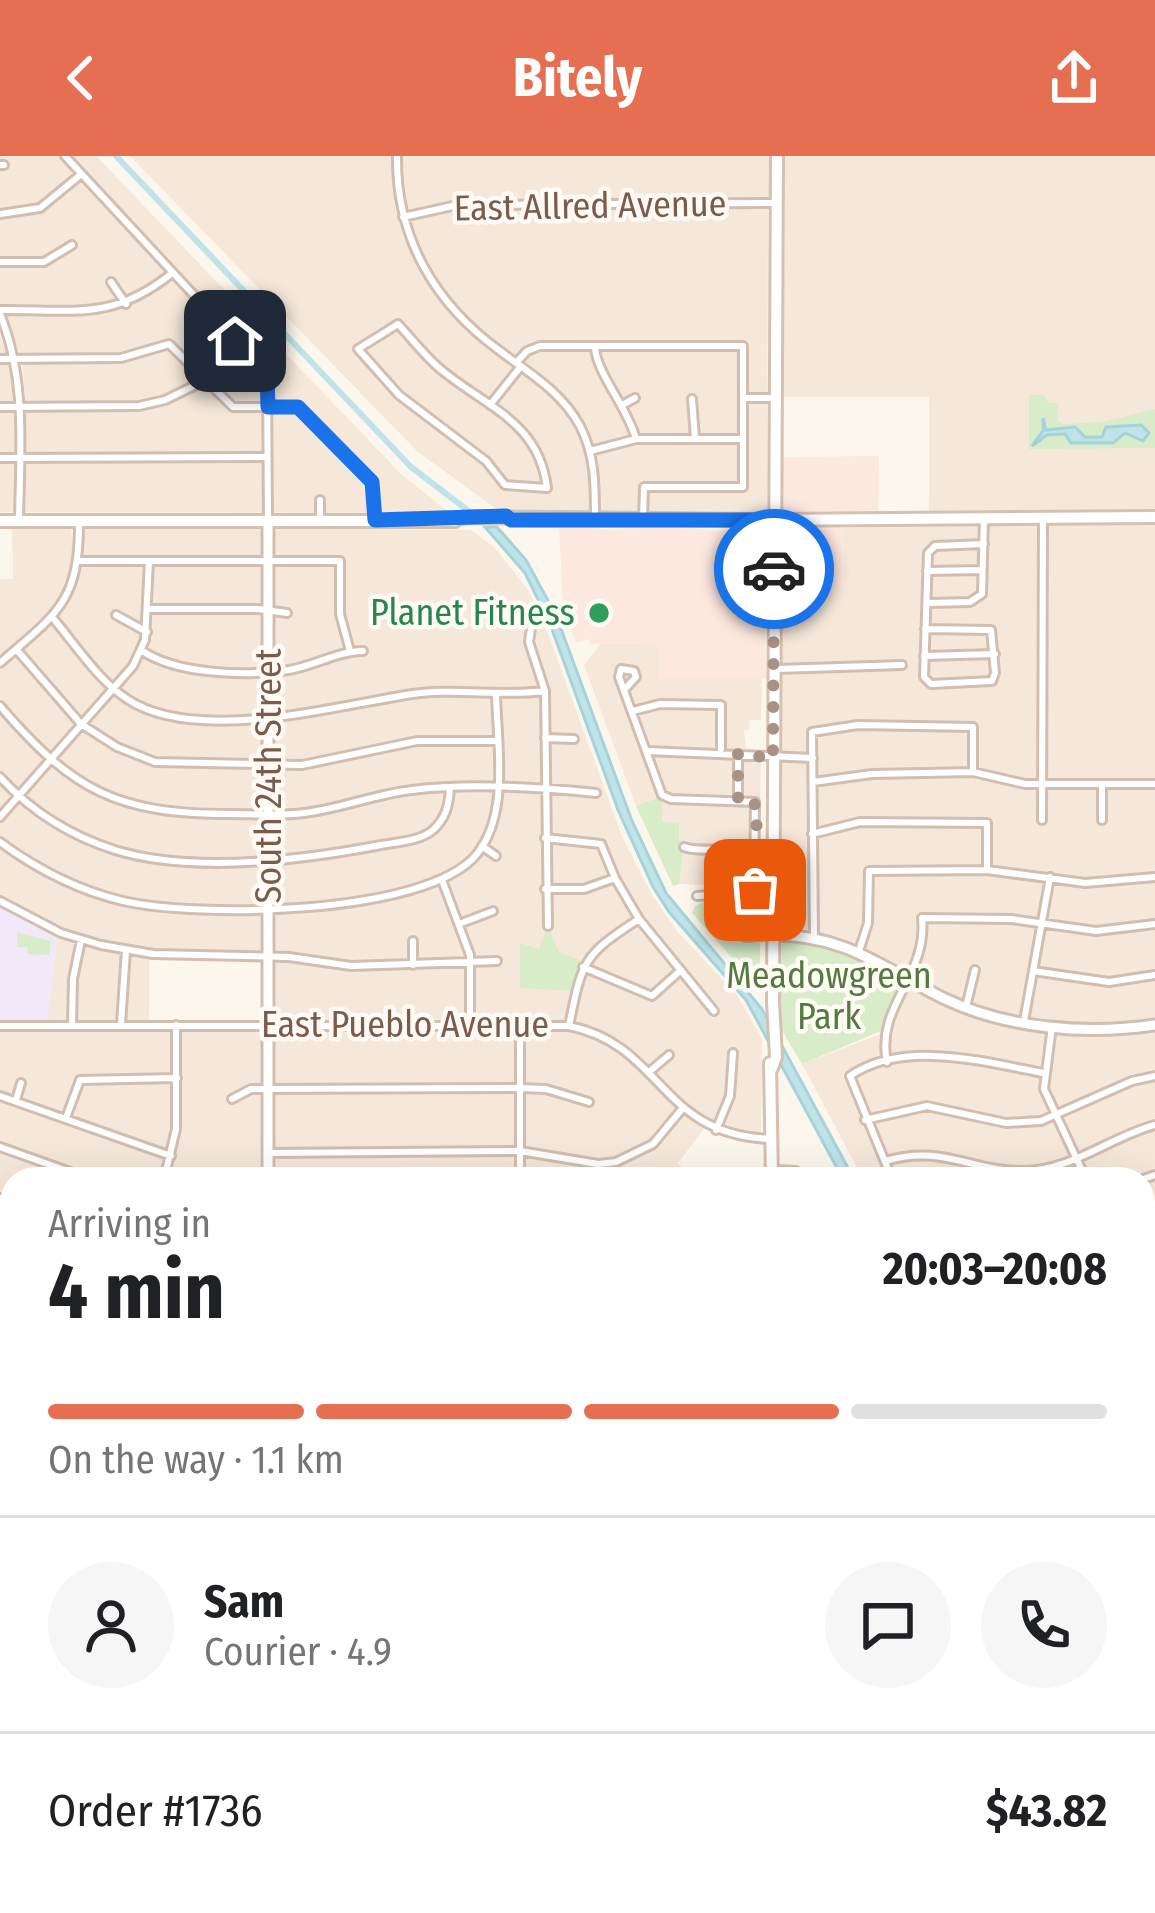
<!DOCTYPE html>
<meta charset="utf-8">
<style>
body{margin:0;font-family:"Fira Sans Condensed",sans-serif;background:#f6f6f6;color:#202124;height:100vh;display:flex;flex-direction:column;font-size:45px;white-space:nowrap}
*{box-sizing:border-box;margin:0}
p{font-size:39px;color:#757577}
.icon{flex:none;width:66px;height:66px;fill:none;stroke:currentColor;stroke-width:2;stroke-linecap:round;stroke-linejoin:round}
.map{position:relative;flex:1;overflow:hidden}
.panel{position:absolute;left:0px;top:1011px;width:1155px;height:747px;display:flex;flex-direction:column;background:#fff;border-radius:36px 36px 0 0;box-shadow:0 12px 48px #0002}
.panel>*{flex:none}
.pin{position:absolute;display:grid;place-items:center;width:102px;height:102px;color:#fff;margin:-51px;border-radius:24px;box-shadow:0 6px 18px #0006}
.courier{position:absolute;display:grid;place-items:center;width:120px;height:120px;margin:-60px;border:9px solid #1a73e8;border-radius:50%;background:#fff;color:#222;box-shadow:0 3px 15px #0007}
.headline em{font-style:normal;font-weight:700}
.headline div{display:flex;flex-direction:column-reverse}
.headline{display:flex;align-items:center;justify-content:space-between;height:204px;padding:0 48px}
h1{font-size:78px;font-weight:700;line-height:90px}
.bar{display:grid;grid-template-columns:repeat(4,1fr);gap:18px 12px;align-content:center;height:144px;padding:0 48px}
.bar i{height:15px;border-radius:9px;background:#e0e0e0}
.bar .current{background:#e76f51}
.bar p{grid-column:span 4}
.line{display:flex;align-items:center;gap:30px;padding:0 48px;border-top:3px solid #e0e0e0}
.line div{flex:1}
.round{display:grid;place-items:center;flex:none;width:126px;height:126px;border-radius:63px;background:#f6f6f6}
header{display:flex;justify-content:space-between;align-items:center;height:156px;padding:0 48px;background:#e76f51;color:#fff;font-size:54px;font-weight:700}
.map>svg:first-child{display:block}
.residential{fill:#f5e8da}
.commercial{fill:#fde8e0}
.education{fill:#f3e8fa}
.green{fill:#d8ecc9}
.water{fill:#bfe3e8;stroke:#a5d3da;stroke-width:3}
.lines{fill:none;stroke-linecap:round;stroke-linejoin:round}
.canal{stroke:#bfe3e8;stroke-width:6}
.minor-casing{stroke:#d1beb0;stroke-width:12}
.tertiary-casing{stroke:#d1beb0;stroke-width:15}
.secondary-casing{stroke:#d6c0b0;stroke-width:16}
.minor{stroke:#fff;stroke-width:6}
.tertiary{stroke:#fff;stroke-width:9}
.secondary{stroke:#fff;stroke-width:10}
.done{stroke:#a89285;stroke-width:12;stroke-dasharray:0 21.6}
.route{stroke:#1a73e8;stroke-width:15}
.leisure-dot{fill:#2e9e5b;stroke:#fffaf3;stroke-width:4.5}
.labels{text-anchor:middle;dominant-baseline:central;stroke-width:9;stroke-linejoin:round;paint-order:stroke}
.street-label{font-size:36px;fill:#7a5c4d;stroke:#fffaf3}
.leisure-label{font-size:36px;fill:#27864d;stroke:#fffaf3;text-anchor:end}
.park-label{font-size:36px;fill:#537a41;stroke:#fffaf3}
</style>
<header><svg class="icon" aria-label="back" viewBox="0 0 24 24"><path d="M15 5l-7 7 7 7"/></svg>Bitely<svg class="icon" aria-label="share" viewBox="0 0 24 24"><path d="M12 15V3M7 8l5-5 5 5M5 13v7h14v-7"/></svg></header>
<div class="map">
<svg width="1155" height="1757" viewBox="0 0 1155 1757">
<rect width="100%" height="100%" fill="#fdf6ec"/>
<!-- residential -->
<path class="residential" d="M0,0H96L402,319L450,357L25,356L26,251L22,203L0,146Z
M130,0H393L396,47L411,96L436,140L473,181L478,176L453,150L428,115L412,78L410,63L455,52H768L767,357H502L418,296Z
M400,0H771V41L455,45L407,55Z
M783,0H1155V354L929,355V241H781Z
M0,180L11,203L16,251V356H0Z
M1155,367V865L1080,870L1005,857L962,845L855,788L820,778L782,774L780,491L785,431L844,430V372Z
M12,371H71L74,401L58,447L0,501V423H13Z
M84,371L471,374L494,391L529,435L550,483L622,680L652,739L677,775L737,839L762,883L761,977L743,976L710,965L678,1007L693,1023H272V796L149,794V864H47L58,772L0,741V514L51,469L70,444L82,410Z
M655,487L659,491L660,523H762L761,564H750L749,573L744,574L746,595L761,596L759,771H712L711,736L704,729L679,728L684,689L661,666L662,646L657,642L636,650L584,509L601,488Z
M911,828L980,860L1086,878L1118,879L1155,873V1136H1143V1023H863L802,908L888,875Z
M0,874H261L262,1023H12V1051L0,1046Z
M0,1109H12V1371H0Z
M1143,1378H1155V1707H1143Z
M0,1384H12V1448L0,1483Z
M12,1465V1746H31L22,1757H0V1501Z
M267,1746H763V1757H267Z
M777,1746H969L970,1757H777Z"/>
<!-- commercial -->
<path class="commercial" d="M879,300L878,356L782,355L781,301Z
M559,369L613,374L652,371L764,376L766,523H659V491L655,487L591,488L588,483L576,487L563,451Z
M791,372H844V431H785L786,377Z"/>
<!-- education -->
<path class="education" d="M0,745L58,775L47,870H0Z"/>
<!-- green -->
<path class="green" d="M1029,239H1044L1049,247H1058V265L1062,268L1102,266L1155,253V292L1029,293Z
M657,642L662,646V666L679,667V684L684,689L679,728L673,730L636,650Z
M712,742V771H732L738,782L760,787V833L692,757L695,750Z
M17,776L51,785L49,799L28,798L27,791H17Z
M545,776H550L559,796L580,804L570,835L520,832V787L539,793Z
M782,783L846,793L903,824L881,875L802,908L779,870Z
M0,1046L12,1051V1109H0Z
M1143,1136H1155V1365H1143Z
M1143,1710H1155V1757H993L992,1746H1143Z
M31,1746H255V1757H22Z"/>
<!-- water -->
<path class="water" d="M1043,262L1046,274L1075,271L1085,281H1102L1106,271L1141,269L1149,277L1143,285L1125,277L1113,287H1071L1065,278L1047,279L1032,290L1043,275Z
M485,371H497L526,404L556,459L632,665L666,737L762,853L854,1023H843L746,844L669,756L653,731L618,654L550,468L525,417Z"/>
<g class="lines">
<!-- canal -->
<path class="canal" d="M116,0L411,311L470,356"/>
<!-- minor casing -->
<g class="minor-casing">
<path id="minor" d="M65,0L267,218L268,364
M397,0C396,82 435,148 500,195C529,217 562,236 580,270C595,299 595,328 595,360
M0,9H4
M0,58L40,52L79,20
M403,61L457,49L776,47
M0,106H44L72,89
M111,126L126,148
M0,154C72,153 111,166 171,118
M0,158C27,224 20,294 19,365
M398,168C413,184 427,203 444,216C490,253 539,267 547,332L505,329L486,305L399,239L358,193Z
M595,191C596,217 627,250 636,283
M0,203L121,202L169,188L233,251H298L372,327L375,364
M516,207L527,195L540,190H743V331H644L643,363
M743,242H775
M692,243L695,282
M624,248L635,242
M490,249L521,210
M0,251L139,250L165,244L206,224
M590,295L636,283H743
M0,302L266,301
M320,344V364
M78,405H340V458L350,495
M927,415L981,414
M928,447L970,446L982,438L984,362
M150,453H258L287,457
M116,459L147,476
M52,461C75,488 97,523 127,543C194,588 332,551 406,539C452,531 499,541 545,535
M531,472L529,486L545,535L548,770
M925,473L991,474L995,517L992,525L931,528L924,521L928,397L935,390L984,388
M16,493L81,568L117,591L155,606L302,609L417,585H497
M141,494C176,519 247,520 289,514C314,510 338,495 363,495
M924,500L995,498
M0,507C56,458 79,447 79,368
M777,513L902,509
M625,533L636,521L634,515L621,513L619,521L662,639L671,643L755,646L754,735L697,740
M0,550C73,635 117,658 230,658C254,658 280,660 304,657C340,653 375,638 412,634C466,627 541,631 596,637
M633,555L660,548L721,549V593
M545,582L574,583
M647,595L813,602
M738,598V643
M0,621C31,655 71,680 115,694C193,718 302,704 381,689C398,686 420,685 433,674C446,662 449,649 450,632
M813,626L872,618L973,616L1025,628H1155
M1102,628V664
M0,661L133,510L145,484L149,405
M1042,664L1043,361
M812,678L860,666L987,667V714
M545,682L601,688L615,722L639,763L714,855
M0,686C38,714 77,734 123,745C196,762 427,760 477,698C510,657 497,587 496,538
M482,690L496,700
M684,691C698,697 737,691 756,691
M442,724L470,799V869
M545,733H584L615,722
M736,739L737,777
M0,745L61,777L101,789L153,798L289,801L351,810L497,805
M459,768L493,755
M737,777L746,781L773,779
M814,781L812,576L858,569L973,571V616
M413,785V809
M859,795L868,767L869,715L987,714L1085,727L1155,721
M583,811L652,840L681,814
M1033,815L1109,826L1155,819
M966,851L975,814
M1024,865L1050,721
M121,868L126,794
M520,868V1023
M72,869L73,823L81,784
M0,870H569C664,889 659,980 772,983
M569,870C582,805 583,799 639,763
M1052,870L1044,933L1086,1023
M887,906C875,850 928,820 922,762L1011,763L1096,775L1155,768
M649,916L669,899
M850,920C903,883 985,906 1043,917
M850,920L892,1023
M0,940L171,1000
M232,943L251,933L520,932L546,933L589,946
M16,944L21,927
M66,962L80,924L177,922
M865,964L927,950L1006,967L1041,965L1132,925L1155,920
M716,974L730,940L733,897
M0,991L90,1023
M268,997L520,995L598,1008L616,1006L653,988L682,953
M885,1005C943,988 969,1015 1023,1015C1071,1015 1110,981 1155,969
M772,1014L796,1015L801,1023
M233,1020L268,1021
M164,1023L176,973V869
M1143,1023L1155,1019
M0,1042L12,1046
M1143,1077L1155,1071
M0,1135H12
M0,1187H12
M0,1236H12
M6,1236V1342H12
M1147,1458V1371
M0,1492L12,1459
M1143,1505H1155
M0,1509L12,1513
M0,1570L12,1569
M1143,1603H1155
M0,1624L12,1621
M0,1644L12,1692
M1143,1654H1155
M0,1674L12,1671
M1143,1707H1155
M0,1744L12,1729
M300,1746V1757
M418,1746V1757
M468,1757L471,1746
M525,1757L526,1746
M575,1757L576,1746
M730,1757L731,1746"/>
</g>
<!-- tertiary casing -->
<g class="tertiary-casing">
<path id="tertiary" d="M268,364V1023
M773,779C847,779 882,812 945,843C1008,873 1088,879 1155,869
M262,1757V1746"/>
</g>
<!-- secondary casing -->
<g class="secondary-casing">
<path id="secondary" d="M454,364L466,361L766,364L1155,361
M0,365H455
M770,907L772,1023
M772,912L776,901L773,846L777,0
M1143,1371H1155
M0,1377H12
M769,1757V1746"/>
</g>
<!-- minor -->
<use href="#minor" class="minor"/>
<!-- tertiary -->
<use href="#tertiary" class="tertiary"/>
<!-- secondary -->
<use href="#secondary" class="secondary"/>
</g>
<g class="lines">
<!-- done -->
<path class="done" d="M755,734L757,652L752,644H738V598L773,602L774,413"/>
<!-- route -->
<path class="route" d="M235,185L267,218L268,251H298L372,326L375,364L506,360L511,364H774V413"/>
</g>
<!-- markers -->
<circle class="leisure-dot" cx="599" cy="457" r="12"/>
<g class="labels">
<!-- street labels -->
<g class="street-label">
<text transform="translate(590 50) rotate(-1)">East Allred Avenue</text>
<text transform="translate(269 620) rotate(-90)">South 24th Street</text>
<text x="405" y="869">East Pueblo Avenue</text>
</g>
<!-- leisure labels -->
<g class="leisure-label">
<text x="575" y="457">Planet Fitness</text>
</g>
<!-- park labels -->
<g class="park-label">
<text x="829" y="820">Meadowgreen<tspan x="829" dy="41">Park</tspan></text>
</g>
</g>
</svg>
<div class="pin" style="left:755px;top:734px;background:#ea580c"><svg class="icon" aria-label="bag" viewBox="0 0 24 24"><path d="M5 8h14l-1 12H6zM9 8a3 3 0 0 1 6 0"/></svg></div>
<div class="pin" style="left:235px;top:185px;background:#1f2937"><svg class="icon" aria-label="home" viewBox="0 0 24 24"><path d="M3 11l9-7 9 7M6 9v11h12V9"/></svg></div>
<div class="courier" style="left:774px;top:413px"><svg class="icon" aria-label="car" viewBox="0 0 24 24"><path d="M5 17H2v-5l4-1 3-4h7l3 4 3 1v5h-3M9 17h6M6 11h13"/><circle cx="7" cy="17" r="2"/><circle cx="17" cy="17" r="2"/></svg></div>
<section class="panel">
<div class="headline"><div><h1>4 min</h1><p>Arriving in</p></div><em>20:03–20:08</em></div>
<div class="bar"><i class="current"></i><i class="current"></i><i class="current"></i><i></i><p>On the way · 1.1 km</p></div>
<div class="line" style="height:216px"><a class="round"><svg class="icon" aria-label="person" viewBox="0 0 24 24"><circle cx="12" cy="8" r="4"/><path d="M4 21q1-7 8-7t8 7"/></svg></a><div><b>Sam</b><p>Courier · 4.9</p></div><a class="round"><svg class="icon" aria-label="chat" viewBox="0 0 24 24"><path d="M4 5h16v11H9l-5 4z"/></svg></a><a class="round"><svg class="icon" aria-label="phone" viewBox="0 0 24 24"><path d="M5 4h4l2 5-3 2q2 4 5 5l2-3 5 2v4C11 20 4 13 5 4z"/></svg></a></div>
<div class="line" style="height:156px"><div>Order #1736</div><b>$43.82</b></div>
</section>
</div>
